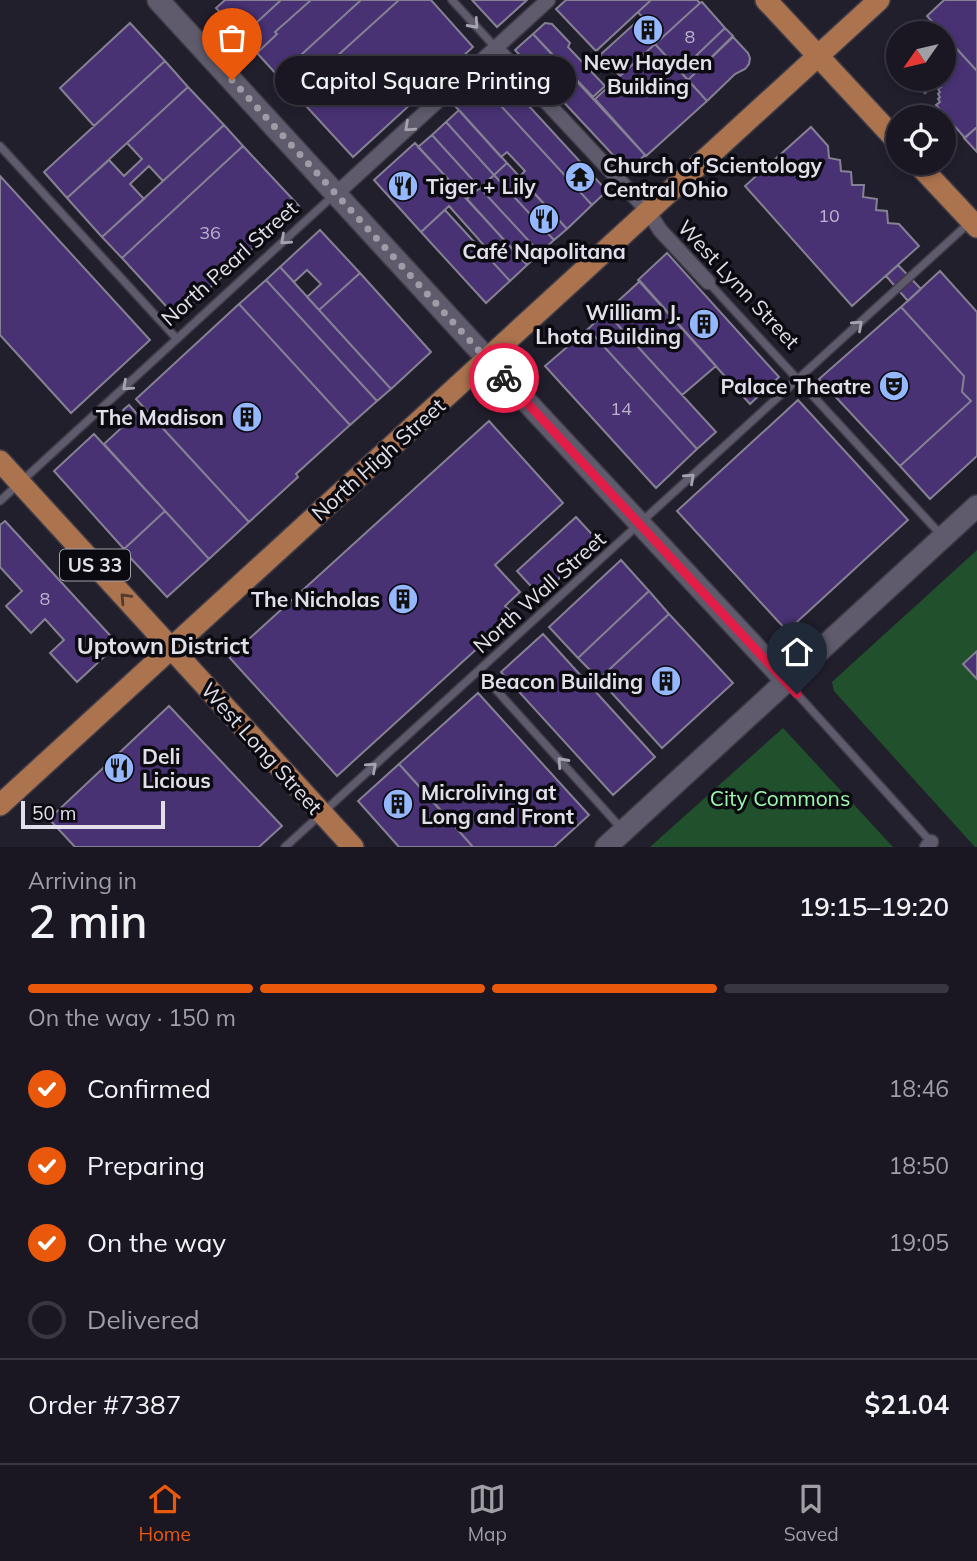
<!DOCTYPE html>
<meta charset="utf-8">
<style>
body{margin:0;font-family:Mulish,sans-serif;background:#23202a;color:#f1f3f6;height:100vh;display:flex;flex-direction:column;font-size:26px;white-space:nowrap}
*{box-sizing:border-box;margin:0}
p{font-size:23px;color:#9f9fa5}
.icon{flex:none;width:38px;height:38px;fill:none;stroke:currentColor;stroke-width:2;stroke-linecap:round;stroke-linejoin:round}
.map{position:relative;height:847px;overflow:hidden}
.details{display:flex;flex-direction:column;background:#1a1722;flex:1}
.details>*{flex:none}
.needle{width:46px;rotate:236deg}
.tools{position:absolute;left:886px;top:21px;display:grid;gap:14px}
.tools a{display:grid;place-items:center;width:70px;height:70px;border-radius:50%;background:#1a1722;box-shadow:0 4px 10px #0003,0 0 0 2px #383640;font-size:35px}
.scale{position:absolute;left:21px;bottom:18px;width:144px;box-sizing:border-box;padding-left:7px;border:4px solid #e1dfe9;border-top:0;font-size:19px;line-height:24px;white-space:nowrap;color:#e1dfe9;-webkit-text-stroke:5px #0b0a10;paint-order:stroke}
.pin{position:absolute;display:grid;place-items:center;width:60px;height:60px;color:#fff;margin:-72px -30px;border-radius:50% 50% 50% 0;rotate:-45deg;box-shadow:0 0 7px #0007}
.pin .icon{rotate:45deg}
.courier{position:absolute;display:grid;place-items:center;width:70px;height:70px;margin:-35px;border:5px solid #e11d48;border-radius:50%;background:#fff;color:#222;box-shadow:0 2px 9px #0007}
.bubble{position:absolute;height:49px;border-radius:24px;background:#1a1722;box-shadow:0 4px 10px #0003,0 0 0 2px #383640;font-size:23px;font-weight:600;line-height:49px;text-align:center}
.overview em{font-style:normal;font-weight:600}
.overview div{display:flex;flex-direction:column-reverse}
.overview{display:flex;align-items:center;justify-content:space-between;height:119px;padding:0 28px}
h1{font-size:46px;font-weight:600;line-height:52px}
.bar{display:grid;grid-template-columns:repeat(4,1fr);gap:10px 7px;align-content:center;height:84px;padding:0 28px}
.bar i{height:9px;border-radius:5px;background:#383640}
.bar .active{background:#ea580c}
.bar p{grid-column:span 4}
.line{display:flex;align-items:center;gap:18px;padding:0 28px;border-top:2px solid #383640}
.line div{flex:1}
ol{padding:0 28px;list-style:none}
li{display:flex;align-items:center;gap:21px;height:77px}
li p{margin-inline-start:auto}
li .icon{padding:7px;border-radius:50%;background:#ea580c;color:#fff;stroke-width:4}
li:last-child{color:#9f9fa5}
li i{width:38px;height:38px;border:4px solid #383640;border-radius:50%}
.tabs{display:flex;justify-content:space-around;align-items:center;height:98px;border-top:2px solid #383640;background:#1a1722;font-size:19px;color:#9f9fa5}
.tabs a{display:grid;justify-items:center;gap:4px}
.tabs .active{color:#ea580c}
.map>svg:first-child{display:block}
.green{fill:#21512c}
.building{fill:#483274;stroke:#858193;stroke-width:2}
.lines{fill:none;stroke-linecap:round;stroke-linejoin:round}
.lane-casing{stroke:#3f3c48;stroke-width:10}
.street-casing{stroke:#3f3c48;stroke-width:17}
.secondary-casing{stroke:#3f3c48;stroke-width:24}
.primary-casing{stroke:#3f3c48;stroke-width:24}
.lane{stroke:#5f5b6c;stroke-width:7}
.street{stroke:#5f5b6c;stroke-width:14}
.secondary{stroke:#5f5b6c;stroke-width:21}
.primary{stroke:#ac744e;stroke-width:21}
.oneway{stroke:#a6a4b1}
.oneway2{stroke:#533a2c}
.done{stroke:#9e9ca7;stroke-width:7;stroke-dasharray:0 12.6}
.route{stroke:#e11d48;stroke-width:9}
.labels{text-anchor:middle;dominant-baseline:central;stroke-width:7;stroke-linejoin:round;paint-order:stroke}
.number-label{font-size:18px;fill:#bbb4cc}
.shield{fill:#0b0a10;stroke:#a19fa8;stroke-width:2}
.shield-label{font-size:19px;font-weight:bold;fill:#e1dfe9}
.poi-label{font-size:21px;font-weight:bold;fill:#e1dfe9;stroke:#0b0a10;text-anchor:end}
.street-label{font-size:21px;fill:#e1dfe9;stroke:#0b0a10}
.park-label{font-size:21px;fill:#9cfaad;stroke:#0b0a10}
.neighbourhood-label{font-size:23px;font-weight:bold;fill:#e1dfe9;stroke:#0b0a10}
</style>
<div class="map">
<svg width="977" height="847" viewBox="0 0 977 847">
<rect width="100%" height="100%" fill="#221f2d"/>
<!-- green -->
<path class="green" d="M977,550V847H975L834,691L832,682Z
M783,728L893,847H650Z"/>
<!-- building -->
<path class="building" d="M225,0H281L242,36L216,8Z
M281,0H311L275,32L277,34L257,53L242,36Z
M311,0H361L278,76L257,53L277,34L275,32Z
M361,0H399L295,94L278,76Z
M399,0H431L473,47L353,157L295,94Z
M472,0H527L497,27Z
M566,0H651L596,51L556,9Z
M651,0H697L700,3L620,76L600,55L642,17L638,12Z
M944,0H977V71L927,16Z
M702,2L725,28L680,71L655,44L700,3Z
M130,23L165,61L94,126L60,88Z
M545,23L552,24L570,43L568,47L605,86L593,97L533,34Z
M725,28L733,36L688,80L680,71Z
M533,34L645,155L628,171L515,50Z
M943,34L977,71V127L965,138L936,105L940,102L938,99L940,97L938,94L940,92L938,89L941,87L936,82L925,93L912,79H943Z
M733,37L748,53L750,58L749,64L745,69L735,74L707,101L688,80Z
M655,44L707,101L646,156L595,99Z
M165,61L188,87L67,198L44,172Z
M495,69L607,191L592,205L480,83Z
M480,83L592,205L567,229L519,177L525,171L507,152L501,157L455,106Z
M188,87L224,125L163,181L149,166L130,184L144,199L102,237L67,198L109,160L124,176L142,159L127,143Z
M459,110L507,163L494,175L446,122Z
M446,122L494,175L480,188L432,135Z
M224,125L243,146L122,258L102,237Z
M811,127L828,146L829,158L840,160L841,171L851,172L852,185H864L863,197L877,199L876,210L887,211L888,223L899,224L919,246L852,306L745,186Z
M977,127V152L964,138Z
M432,135L480,188L467,199L418,147Z
M415,143L527,265L510,281L487,256L490,252L449,206L421,232L374,180Z
M243,146L299,206L177,318L122,258Z
M507,163L567,229L554,240L494,175Z
M494,175L554,240L540,253L480,188Z
M0,176L150,340L71,413L0,335Z
M480,188L540,253L527,265L467,199Z
M445,210L510,281L486,303L421,232Z
M320,230L360,273L319,310L307,297L321,284L307,270L294,282L280,267Z
M667,253L779,377L750,404L638,280Z
M898,265L921,289L908,301L886,276Z
M280,267L391,389L377,401L266,280Z
M940,271L977,312V456L930,499L900,466L971,401L962,392L964,376L901,307Z
M360,273L431,352L391,389L319,310Z
M266,280L377,401L350,425L239,304Z
M640,281L716,366L682,395L606,312Z
M239,304L350,425L296,474L298,477L249,522L136,399Z
M901,307L964,376L962,392L971,401L900,466L819,379Z
M606,312L716,432L697,449L588,329Z
M588,329L697,449L656,488L545,366Z
M798,400L908,520L787,631L677,511Z
M129,405L137,414L144,408L249,522L209,559L104,444L131,419L123,410Z
M489,421L563,503L495,565L520,592L505,606L514,615L337,776L229,657Z
M94,434L165,511L124,549L54,471Z
M165,511L209,559L167,597L123,550Z
M576,517L599,542L540,596L517,571Z
M5,521L118,644L77,682L50,653L64,640L45,619L31,633L6,606L22,591L0,567V525Z
M621,560L649,591L578,658L549,627Z
M649,591L669,614L599,679L578,658Z
M669,614L733,683L662,748L599,679Z
M543,634L655,757L613,795L501,672Z
M977,651V679L963,664Z
M478,693L589,815L554,847H473L399,764Z
M169,706L282,826L259,847H75L49,819Z
M399,764L438,807L473,847H399L358,801Z"/>
<g class="lines">
<!-- lane casing -->
<g class="lane-casing">
<path id="lane" d="M452,0L496,48
M0,146L177,339
M708,282L942,536
M0,501L335,194
M479,671L621,828
M789,685L932,843
M285,847L969,223"/>
</g>
<!-- street casing -->
<g class="street-casing">
<path id="street" d="M496,48L648,211L660,230L708,282
M336,194L548,0
M927,847L931,842"/>
</g>
<!-- secondary casing -->
<g class="secondary-casing">
<path id="secondary" d="M158,0L512,386L787,682
M606,847L977,506"/>
</g>
<!-- primary casing -->
<g class="primary-casing">
<path id="primary" d="M766,0L898,142
M917,163L977,227
M0,461L353,847
M0,805L879,0"/>
</g>
<!-- lane -->
<use href="#lane" class="lane"/>
<!-- street -->
<use href="#street" class="street"/>
<!-- secondary -->
<use href="#secondary" class="secondary"/>
<!-- primary -->
<use href="#primary" class="primary"/>
</g>
<!-- one-way arrows -->
<defs><path id="oneway-chevron" d="M-2-3.5L2.5 0L-2 3.5" fill="none" stroke-width="1.6" stroke-linecap="round" stroke-linejoin="round" transform="scale(1.75)"/></defs>
<g class="oneway">
<use href="#oneway-chevron" transform="translate(474 24) rotate(48)"/>
<use href="#oneway-chevron" transform="translate(409 127) rotate(138)"/>
<use href="#oneway-chevron" transform="translate(285 240) rotate(138)"/>
<use href="#oneway-chevron" transform="translate(858 325) rotate(-42)"/>
<use href="#oneway-chevron" transform="translate(127 386) rotate(138)"/>
<use href="#oneway-chevron" transform="translate(690 478) rotate(-42)"/>
<use href="#oneway-chevron" transform="translate(562 762) rotate(-132)"/>
<use href="#oneway-chevron" transform="translate(372 767) rotate(-42)"/>
</g>
<use class="oneway2" href="#oneway-chevron" transform="translate(125 598) rotate(-133)"/>
<g class="lines">
<!-- done -->
<path class="done" d="M232,80L504,378"/>
<!-- route -->
<path class="route" d="M504,378L797,694"/>
</g>
<!-- icons -->
<defs>
<g id="building-disc" transform="scale(1.575)"><circle r="9.5" fill="#94b7fd" stroke="#0b0a10"/><path d="M-4-6H4V6H1V3H-1V6H-4ZM-2.5-4.3h1.7v1.8h-1.7ZM.8-4.3h1.7v1.8H.8ZM-2.5-1h1.7V.8h-1.7ZM.8-1h1.7V.8H.8Z" fill="#111"/></g>
<g id="temple-disc" transform="scale(1.575)"><circle r="9.5" fill="#94b7fd" stroke="#0b0a10"/><path d="M0-6L5-2H3V0L6.5 2.5H4V6H1.5V3h-3V6H-4V2.5H-6.5L-3 0V-2H-5Z" fill="#111"/></g>
<g id="restaurant-disc" transform="scale(1.575)"><circle r="9.5" fill="#94b7fd" stroke="#0b0a10"/><path d="M-5-6h1v4h1v-4h1v4h1v-4h1v5L-1.5 .5V6h-2V.5L-5-1ZM5-6V6H3V1.5H1.5Q1.5-4 5-6Z" fill="#111"/></g>
<g id="theatre-disc" transform="scale(1.575)"><circle r="9.5" fill="#94b7fd" stroke="#0b0a10"/><path d="M-5-5.5Q0-4 5-5.5V0Q5 5 0 6Q-5 5-5 0ZM-3.3-2.5H-1v1.5H-3.3ZM1-2.5H3.3v1.5H1ZM-2.8 1Q0 5.5 2.8 1Z" fill="#111"/></g>
</defs>
<g fill-rule="evenodd">
<use href="#building-disc" x="648" y="30"/>
<use href="#temple-disc" x="580" y="177"/>
<use href="#restaurant-disc" x="403" y="186"/>
<use href="#restaurant-disc" x="544" y="219"/>
<use href="#building-disc" x="704" y="324"/>
<use href="#theatre-disc" x="894" y="386"/>
<use href="#building-disc" x="247" y="417"/>
<use href="#building-disc" x="403" y="599"/>
<use href="#building-disc" x="666" y="681"/>
<use href="#restaurant-disc" x="119" y="768"/>
<use href="#building-disc" x="398" y="804"/>
</g>
<g class="labels">
<!-- number labels -->
<g class="number-label">
<text x="690" y="36">8</text>
<text x="829" y="215">10</text>
<text x="210" y="232">36</text>
<text x="621" y="408">14</text>
<text x="45" y="598">8</text>
</g>
<!-- shield labels -->
<rect class="shield" x="60" y="549.5" width="70" height="31" rx="5"/>
<g class="shield-label">
<text x="95" y="565">US 33</text>
</g>
<!-- poi labels -->
<g class="poi-label">
<text x="648" y="62" text-anchor="middle">New Hayden<tspan x="648" dy="24">Building</tspan></text>
<text x="603" y="165" text-anchor="start">Church of Scientology<tspan x="603" dy="24">Central Ohio</tspan></text>
<text x="426" y="186" text-anchor="start">Tiger + Lily</text>
<text x="544" y="251" text-anchor="middle">Café Napolitana</text>
<text x="681" y="312">William J.<tspan x="681" dy="24">Lhota Building</tspan></text>
<text x="871" y="386">Palace Theatre</text>
<text x="224" y="417">The Madison</text>
<text x="380" y="599">The Nicholas</text>
<text x="643" y="681">Beacon Building</text>
<text x="142" y="756" text-anchor="start">Deli<tspan x="142" dy="24">Licious</tspan></text>
<text x="421" y="792" text-anchor="start">Microliving at<tspan x="421" dy="24">Long and Front</tspan></text>
</g>
<!-- street labels -->
<g class="street-label">
<text transform="translate(229 263) rotate(-42)">North Pearl Street</text>
<text transform="translate(739 284) rotate(47)">West Lynn Street</text>
<text transform="translate(378 459) rotate(-42)">North High Street</text>
<text transform="translate(539 592) rotate(-42)">North Wall Street</text>
<text transform="translate(262 748) rotate(48)">West Long Street</text>
</g>
<!-- park labels -->
<g class="park-label">
<text x="780" y="798">City Commons</text>
</g>
<!-- neighbourhood labels -->
<g class="neighbourhood-label">
<text x="163" y="645">Uptown District</text>
</g>
</g>
</svg>
<div class="tools">
<a><svg class="needle" viewBox="-14 -14 28 28"><path d="M0-13l5 13h-10z" fill="#e53935"/><path d="M0 13l5-13h-10z" fill="#9f9fa5"/></svg></a>
<a><svg class="icon" aria-label="locate" viewBox="0 0 24 24"><circle cx="12" cy="12" r="6"/><path d="M12 2v4M12 18v4M2 12h4M18 12h4"/></svg></a>
</div>
<div class="scale">50 m</div>
<div class="pin" style="left:232px;top:80px;background:#ea580c"><svg class="icon" aria-label="bag" viewBox="0 0 24 24"><path d="M5 8h14l-1 12H6zM9 8a3 3 0 0 1 6 0"/></svg></div>
<div class="pin" style="left:797px;top:694px;background:#1f2937"><svg class="icon" aria-label="home" viewBox="0 0 24 24"><path d="M3 11l9-7 9 7M6 9v11h12V9"/></svg></div>
<div class="courier" style="left:504px;top:378px"><svg class="icon" aria-label="bike" viewBox="0 0 24 24"><circle cx="6" cy="16" r="4"/><circle cx="18" cy="16" r="4"/><path d="M6 16l4-8h5l3 8M10 8l3 8H6M13 5h3"/></svg></div>
<div class="bubble" style="left:275px;top:56px;width:301px">Capitol Square Printing</div>
</div>
<section class="details">
<div class="overview"><div><h1>2 min</h1><p>Arriving in</p></div><em>19:15–19:20</em></div>
<div class="bar"><i class="active"></i><i class="active"></i><i class="active"></i><i></i><p>On the way · 150 m</p></div>
<ol>
<li><svg class="icon" aria-label="check" viewBox="0 0 24 24"><path d="M5 12l5 5 9-10"/></svg>Confirmed<p>18:46</p></li>
<li><svg class="icon" aria-label="check" viewBox="0 0 24 24"><path d="M5 12l5 5 9-10"/></svg>Preparing<p>18:50</p></li>
<li><svg class="icon" aria-label="check" viewBox="0 0 24 24"><path d="M5 12l5 5 9-10"/></svg>On the way<p>19:05</p></li>
<li><i></i>Delivered</li>
</ol>
<div class="line" style="height:91px"><div>Order #7387</div><b>$21.04</b></div>
</section>
<nav class="tabs">
<a class="active"><svg class="icon" aria-label="home" viewBox="0 0 24 24"><path d="M3 11l9-7 9 7M6 9v11h12V9"/></svg>Home</a>
<a><svg class="icon" aria-label="map" viewBox="0 0 24 24"><path d="M3 6l6-2 6 2 6-2v14l-6 2-6-2-6 2zM9 4v14M15 6v14"/></svg>Map</a>
<a><svg class="icon" aria-label="saved" viewBox="0 0 24 24"><path d="M7 4h10v16l-5-4-5 4z"/></svg>Saved</a>
</nav>
